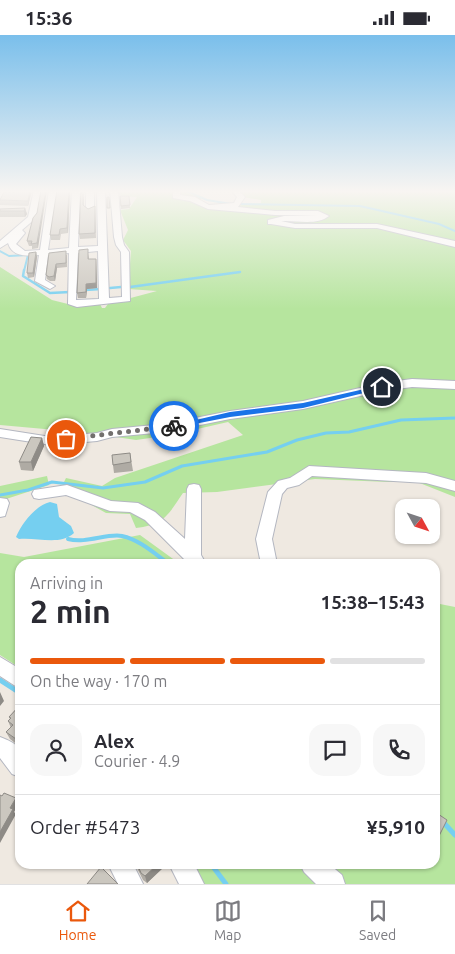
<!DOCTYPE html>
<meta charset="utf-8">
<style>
body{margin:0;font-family:Ubuntu,sans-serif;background:#f7f7f7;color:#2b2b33;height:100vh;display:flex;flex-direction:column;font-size:19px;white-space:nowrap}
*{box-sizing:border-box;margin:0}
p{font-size:16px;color:#7c7c81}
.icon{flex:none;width:28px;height:28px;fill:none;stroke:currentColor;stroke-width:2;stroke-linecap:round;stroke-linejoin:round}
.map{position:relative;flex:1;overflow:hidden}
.panel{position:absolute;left:15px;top:524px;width:425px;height:310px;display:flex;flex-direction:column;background:#fff;border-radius:15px;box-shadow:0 1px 4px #0004}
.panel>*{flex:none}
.needle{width:32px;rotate:130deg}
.controls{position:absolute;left:395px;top:464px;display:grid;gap:10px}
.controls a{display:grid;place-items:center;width:45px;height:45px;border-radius:10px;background:#fff;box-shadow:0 1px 4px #0004;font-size:25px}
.pin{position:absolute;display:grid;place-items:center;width:42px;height:42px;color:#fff;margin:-21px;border:2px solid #fff;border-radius:50%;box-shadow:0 1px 5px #0007}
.courier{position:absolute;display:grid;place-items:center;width:50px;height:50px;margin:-25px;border:4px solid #1a73e8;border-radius:50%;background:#fff;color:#222;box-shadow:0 1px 6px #0007}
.head em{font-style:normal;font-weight:700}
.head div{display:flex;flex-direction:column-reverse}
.head{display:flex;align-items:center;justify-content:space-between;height:85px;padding:0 15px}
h1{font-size:32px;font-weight:700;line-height:38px}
.bar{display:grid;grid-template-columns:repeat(4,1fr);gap:8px 5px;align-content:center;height:60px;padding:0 15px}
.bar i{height:6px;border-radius:4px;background:#e1e1e2}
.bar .selected{background:#ea580c}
.bar p{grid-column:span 4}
.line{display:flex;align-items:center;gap:12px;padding:0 15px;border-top:1px solid #e1e1e2}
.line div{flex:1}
.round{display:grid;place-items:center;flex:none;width:52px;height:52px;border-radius:15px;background:#f7f7f7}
.status{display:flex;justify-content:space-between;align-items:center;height:35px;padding:0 25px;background:#fff;direction:ltr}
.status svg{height:14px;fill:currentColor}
.tab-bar{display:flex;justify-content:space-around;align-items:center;height:70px;border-top:1px solid #e1e1e2;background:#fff;font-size:14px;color:#7c7c81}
.tab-bar a{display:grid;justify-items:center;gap:2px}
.tab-bar .selected{color:#ea580c}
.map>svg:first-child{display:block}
.green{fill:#b6e59e}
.water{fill:#75cff0}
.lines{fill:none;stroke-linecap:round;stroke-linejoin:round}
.stream-far4{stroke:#75cff0;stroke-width:2}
.stream-far3{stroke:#75cff0;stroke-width:2.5}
.stream-far2{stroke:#75cff0;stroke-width:3}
.stream-far1{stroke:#75cff0;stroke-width:4}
.stream{stroke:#75cff0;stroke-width:5}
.minor-casing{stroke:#b4b7c1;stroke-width:2}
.minor{fill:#fff;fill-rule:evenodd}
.wall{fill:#afaba4}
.shaded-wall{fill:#8e8b86}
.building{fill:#cbc7bf;stroke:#8e8b86}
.route{fill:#1a73e8}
.done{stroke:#726f6d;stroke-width:5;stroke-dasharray:0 9}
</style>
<div class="status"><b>15:36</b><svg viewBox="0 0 49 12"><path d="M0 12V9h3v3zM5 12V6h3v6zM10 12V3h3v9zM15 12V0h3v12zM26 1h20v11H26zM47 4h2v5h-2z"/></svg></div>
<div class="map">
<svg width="455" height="849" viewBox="0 0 455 849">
<rect width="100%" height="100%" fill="#efe9e1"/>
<!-- green -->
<path class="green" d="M148,155H185L204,162L195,167C213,178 240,169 261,168V165L243,162L239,155H455V462L412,445L389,447L315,444L217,457L183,458C168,480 164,490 136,493L130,479L106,478L61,453L66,443L102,451L115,443L243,400L228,387L171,400L136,405L89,398L0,390V232L52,265L76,271L100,269L102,273H105L108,269L157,256L128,254L131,216L123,205L128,195L120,175L129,174L137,162L121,161L119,156L144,157Z
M47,441L49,450L0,466V451Z
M140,500L180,529H20V633L0,620V518L24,522Z
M435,568L455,572V849H204L191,829H435Z"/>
<!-- water -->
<path class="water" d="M50,467L57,469L59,482L71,491L74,498C60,511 37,502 19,504L16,502C22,488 35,471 50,467Z"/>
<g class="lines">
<!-- stream-far4 -->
<path class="stream-far4" d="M184,155L207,165L231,169
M237,169L360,171L439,189L455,196
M0,216L9,221L28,220L24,236"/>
<!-- stream-far3 -->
<path class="stream-far3" d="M24,235L23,241L50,258L70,257
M130,252L240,237
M110,253L121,252
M85,255L101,254"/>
<!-- stream-far2 -->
<path class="stream-far2" d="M0,460L28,455L52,447L103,453L145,447L182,431L267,417L297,405L326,398L349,397L401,385L455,383"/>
<!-- stream-far1 -->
<path class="stream-far1" d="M68,504C86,509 107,498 122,501C140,505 155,519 169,529"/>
<!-- stream -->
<path class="stream" d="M0,645L20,658
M443,787L455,800
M211,829L226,849"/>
<!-- minor casing -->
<g class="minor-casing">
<path id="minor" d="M34,155H41L36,183L22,195L25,198L16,209L25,216L40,215L49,155H57L48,215L69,213L72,155H80L78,212L98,211L97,155H105L109,263L122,262L121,217L116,210L114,202L110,155H118L122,202L124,210L129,217L130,266L77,272L68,269L69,218L48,220L45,245L55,251L50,254L35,246L39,220C26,221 12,222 8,208L0,213V206L28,182ZM98,216L99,264L76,265L78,218Z
M86,155H94V175L90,177L86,175Z
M173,155H180V160L195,162L209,170L234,168L237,162L231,155H238L245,162L238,172L275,176H318L329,181C316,191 297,185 281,186L295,189H377L455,206V212L377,193H295L271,189H268V185L284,181H318L275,180L208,174L190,166L173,163Z
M412,344L455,346V354L412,352L382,356L303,374L230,384L165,397L112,402L97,406L51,410L0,402V394L51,402L97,398L112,394L165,389L230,376L303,366L382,348Z
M309,431L426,438L455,446V456L426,448L312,441L299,450L287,453L282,459L272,504L277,529H261L256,504L268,457L278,446L290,443Z
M194,449L199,450L201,454V520L206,529H189L145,485L130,477L110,476L66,460L39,464L34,463L32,459L34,455L67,450L111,466L138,468L155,477L185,504L187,454L189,450Z
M0,463L7,464L9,468L5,481L0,482Z
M0,622L20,634V654L0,641Z
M0,702C26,712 20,716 20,742L12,739L0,723Z
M108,829H133L143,849H118Z
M169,829H194L204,849H179Z
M300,829H329L342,840L345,849H316L304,837Z"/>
</g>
<!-- minor -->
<use href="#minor" class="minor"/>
</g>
<!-- wall -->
<path class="wall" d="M32,155L28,171L0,170V164Z
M70,155L68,198L61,199L60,205H51L50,200Z
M84,155V171L88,174L95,171L96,203L80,204L79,199Z
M120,161H129L130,173L121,174Z
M25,173L27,179L25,182H0V174Z
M37,178L38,213L32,214V211H29L27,206Z
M36,217L37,222L34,242L28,243L27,238Z
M49,218L67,220V232L57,233L55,246H50L47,244L46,240Z
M89,219V224H96L97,253L87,254L86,263H78L77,258Z
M42,403L44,411L33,436L21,435L19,427Z
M130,418L133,436L114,438L113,430Z
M20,670V710L19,711L10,704L6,697L11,693L8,686L10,684L9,682Z
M435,777L439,801L435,808Z
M135,829H164L165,831L147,848L143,845Z"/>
<!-- shaded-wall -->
<path class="shaded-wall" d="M30,155H32L28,171V166Z
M46,155H47L38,213L37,208Z
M69,155H70L68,198L67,193Z
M25,173L27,179L25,182L24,176Z
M36,217L37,222L34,242L33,238Z
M96,224L97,253L87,254L86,263V249Z
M56,229L57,233L55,246L54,241Z
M42,403L44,411L33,436L31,427Z
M0,657L4,666L0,671Z
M20,700V710L19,711L16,704Z
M16,763L19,769L14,777L16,779L0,808V797L10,773Z
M158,829H164L165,831L147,848L145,841Z"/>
<!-- building -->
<path class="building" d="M14,155H30L28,166L0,165L4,157H14Z
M41,155H46L37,208L31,209L32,206H27L33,183L37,178Z
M57,155H69L67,193L60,194L59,200H50Z
M81,155H83V170L88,174L95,171V198L79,199Z
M120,161H129L130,170L121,171Z
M107,162H109L110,173H107Z
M25,173L24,176H0V174Z
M88,214V224H96V248L86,249V257L77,258L79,215Z
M66,216V228L56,229L54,241L49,242L46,240L49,218Z
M36,217L33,238H27L29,218Z
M31,402L42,403L31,427H19Z
M130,418L131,427L113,430L112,420Z
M20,670V700L16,704L6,697L13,690L8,686L11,683L9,682Z
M4,758L16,763L10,773L13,774L0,797V760L2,761Z
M435,777L447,785L439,801L435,798Z
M137,829H158L145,841L141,838Z
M101,832L118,849H87Z"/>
<!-- sky -->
<linearGradient id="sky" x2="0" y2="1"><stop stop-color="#7abfeb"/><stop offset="0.57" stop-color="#f8f5f2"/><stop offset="1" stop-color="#f8f5f2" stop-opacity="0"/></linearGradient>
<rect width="455" height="274" fill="url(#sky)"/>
<!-- route -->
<path class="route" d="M382,350H384V353L303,373L230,382L174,393L170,391L230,377L303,368Z"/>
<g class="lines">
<!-- done -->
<path class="done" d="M66,404L174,391"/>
</g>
</svg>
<div class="controls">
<a><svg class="needle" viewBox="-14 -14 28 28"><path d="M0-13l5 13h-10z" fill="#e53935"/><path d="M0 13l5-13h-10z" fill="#7c7c81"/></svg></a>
</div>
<div class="pin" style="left:66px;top:404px;background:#ea580c"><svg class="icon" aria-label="bag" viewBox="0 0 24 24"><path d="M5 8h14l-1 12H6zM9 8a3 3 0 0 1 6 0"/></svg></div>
<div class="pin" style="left:382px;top:352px;background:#1f2937"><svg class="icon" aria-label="home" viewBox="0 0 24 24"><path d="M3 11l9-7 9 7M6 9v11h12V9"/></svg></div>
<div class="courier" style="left:174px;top:391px"><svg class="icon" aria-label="bike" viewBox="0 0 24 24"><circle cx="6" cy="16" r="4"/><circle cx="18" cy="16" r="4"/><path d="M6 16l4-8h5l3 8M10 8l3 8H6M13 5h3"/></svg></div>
<section class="panel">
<div class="head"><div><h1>2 min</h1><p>Arriving in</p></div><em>15:38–15:43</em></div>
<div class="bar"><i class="selected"></i><i class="selected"></i><i class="selected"></i><i></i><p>On the way · 170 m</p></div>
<div class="line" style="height:90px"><a class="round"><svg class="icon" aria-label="person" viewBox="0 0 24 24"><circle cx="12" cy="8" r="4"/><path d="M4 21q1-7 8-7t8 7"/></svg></a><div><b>Alex</b><p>Courier · 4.9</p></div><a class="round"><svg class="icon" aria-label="chat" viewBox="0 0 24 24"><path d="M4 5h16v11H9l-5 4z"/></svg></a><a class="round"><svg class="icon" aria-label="phone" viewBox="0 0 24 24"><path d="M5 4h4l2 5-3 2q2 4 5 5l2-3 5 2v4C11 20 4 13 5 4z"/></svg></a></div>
<div class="line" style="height:65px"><div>Order #5473</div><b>¥5,910</b></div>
</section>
</div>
<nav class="tab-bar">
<a class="selected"><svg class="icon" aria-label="home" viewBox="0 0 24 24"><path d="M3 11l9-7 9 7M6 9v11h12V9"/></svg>Home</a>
<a><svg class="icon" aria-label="map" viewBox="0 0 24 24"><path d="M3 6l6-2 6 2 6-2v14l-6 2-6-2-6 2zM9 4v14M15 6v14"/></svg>Map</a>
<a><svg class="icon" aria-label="saved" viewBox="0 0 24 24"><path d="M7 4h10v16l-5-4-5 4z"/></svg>Saved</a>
</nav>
